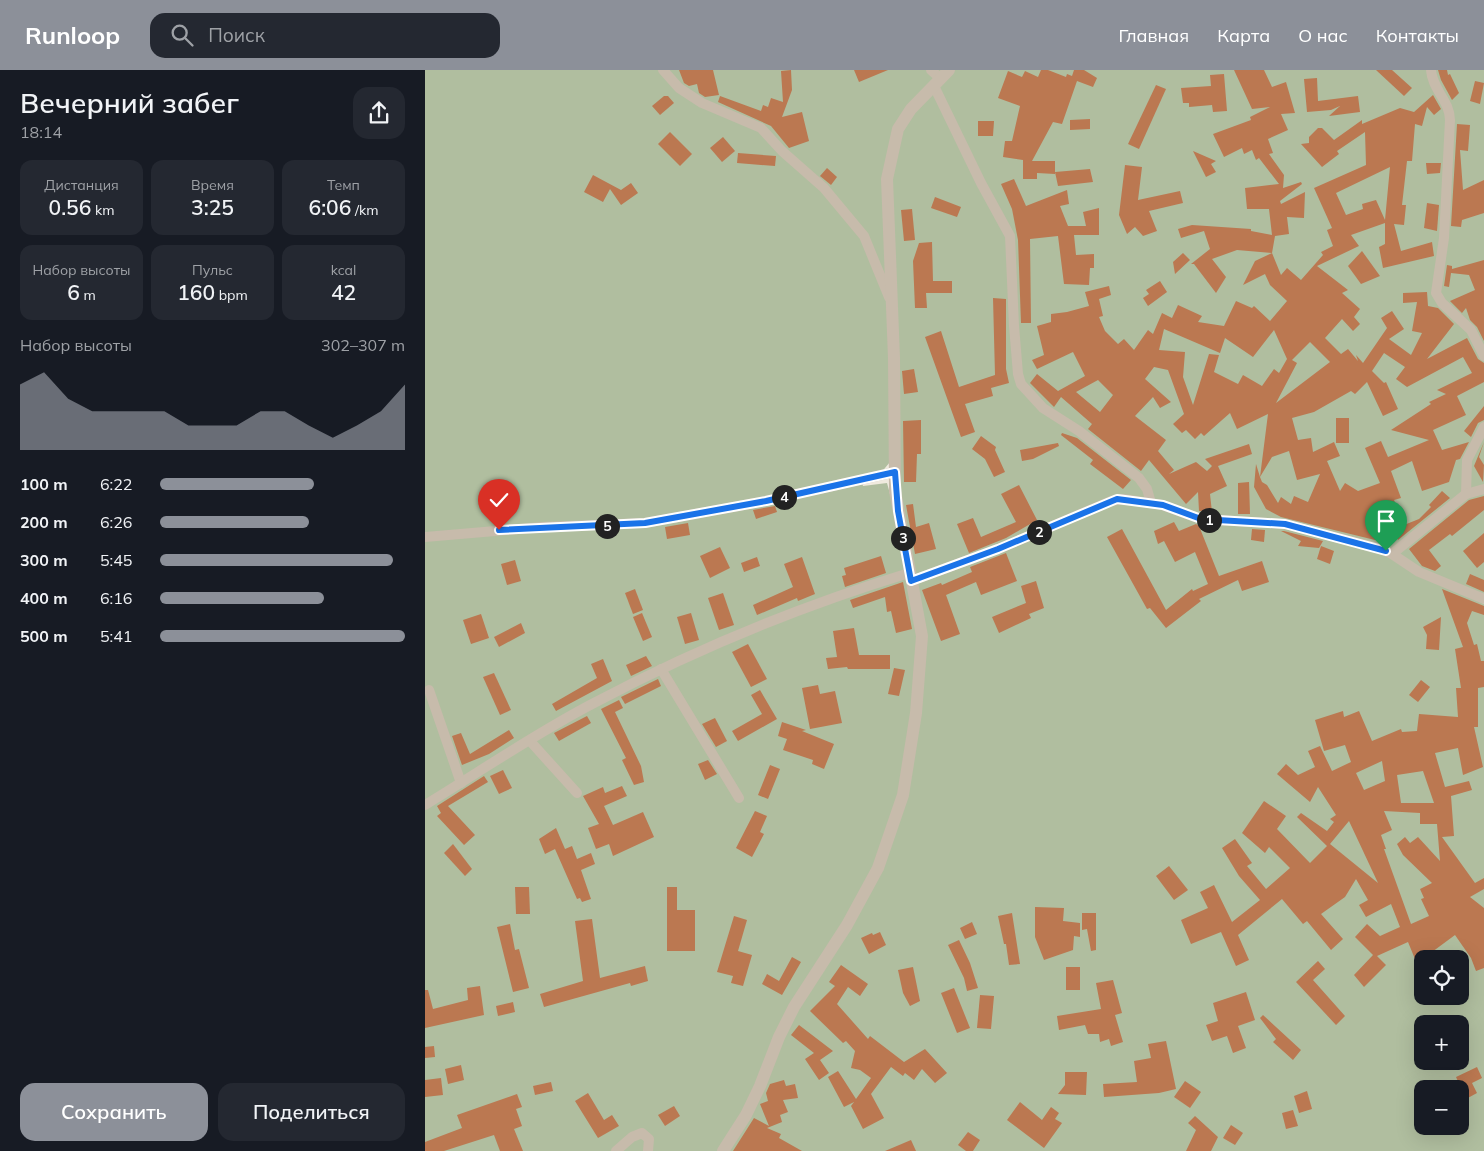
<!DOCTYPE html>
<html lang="ru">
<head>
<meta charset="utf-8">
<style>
  body { margin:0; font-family:Mulish,sans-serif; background:#242831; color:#f1f3f6; height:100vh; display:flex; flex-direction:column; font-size:19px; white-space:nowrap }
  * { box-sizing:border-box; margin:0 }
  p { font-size:16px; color:#9ea1a6 }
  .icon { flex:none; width:28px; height:28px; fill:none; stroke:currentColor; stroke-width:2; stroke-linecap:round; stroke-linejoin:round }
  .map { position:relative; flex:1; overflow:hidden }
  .sheet { display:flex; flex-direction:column; background:#171b24; width:425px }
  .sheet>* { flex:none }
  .fabs { position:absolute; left:989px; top:880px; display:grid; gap:10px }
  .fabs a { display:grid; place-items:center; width:55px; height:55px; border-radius:10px; background:#171b24; box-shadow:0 5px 20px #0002; font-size:25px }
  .pin { position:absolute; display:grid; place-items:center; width:42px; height:42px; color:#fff; margin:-51px -21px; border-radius:50% 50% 50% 0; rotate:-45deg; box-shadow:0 0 5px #0007 }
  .pin .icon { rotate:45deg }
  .km { position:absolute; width:25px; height:25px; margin:-12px; border-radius:50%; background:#222; color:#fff; font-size:14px; line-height:25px; text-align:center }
  .round { display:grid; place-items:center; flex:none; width:52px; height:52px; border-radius:15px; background:#242831 }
  .summary { display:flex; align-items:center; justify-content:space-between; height:85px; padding:0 20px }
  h1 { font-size:28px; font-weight:600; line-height:38px }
  .figures { display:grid; grid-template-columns:repeat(3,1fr); gap:8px; height:85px; padding:5px 20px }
  .figures div { display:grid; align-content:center; border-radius:12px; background:#242831; text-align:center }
  .figures b { font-size:21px; font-weight:600 }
  .figures small { font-size:14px; font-weight:400 }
  .figures p { font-size:14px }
  .chart { height:140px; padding:10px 20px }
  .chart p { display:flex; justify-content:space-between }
  .chart svg { width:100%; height:90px; margin-top:5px; fill:#8c9099; opacity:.7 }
  .primary-button { display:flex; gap:10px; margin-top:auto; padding:10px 20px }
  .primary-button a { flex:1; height:58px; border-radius:15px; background:#8c9099; color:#fff; font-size:20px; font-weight:600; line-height:58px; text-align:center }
  .primary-button a+a { background:#242831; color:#f1f3f6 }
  ul { padding:0 20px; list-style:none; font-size:16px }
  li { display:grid; grid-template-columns:80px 60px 1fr; align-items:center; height:38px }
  li i { height:12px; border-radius:6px; background:#8c9099 }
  header { display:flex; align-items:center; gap:30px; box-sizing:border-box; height:70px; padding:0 25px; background:#8c9099; color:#fff }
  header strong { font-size:24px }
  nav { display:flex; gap:28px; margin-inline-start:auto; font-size:18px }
  .search { width:350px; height:45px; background:#242831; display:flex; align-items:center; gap:12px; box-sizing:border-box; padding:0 18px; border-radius:15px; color:#9ea1a6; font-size:19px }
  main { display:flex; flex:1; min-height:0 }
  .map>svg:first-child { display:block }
  .green { fill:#b0be9f; fill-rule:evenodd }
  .building { fill:#bb7851; fill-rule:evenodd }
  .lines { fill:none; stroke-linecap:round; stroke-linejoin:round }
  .minor { stroke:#c7bbab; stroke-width:10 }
  .tertiary { stroke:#c7bbab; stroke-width:12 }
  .route-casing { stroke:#fff; stroke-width:10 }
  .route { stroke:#1a73e8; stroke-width:6 }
</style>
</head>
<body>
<header>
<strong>Runloop</strong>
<div class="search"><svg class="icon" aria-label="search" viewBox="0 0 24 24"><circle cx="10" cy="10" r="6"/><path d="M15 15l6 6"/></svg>Поиск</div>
<nav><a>Главная</a><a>Карта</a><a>О нас</a><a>Контакты</a></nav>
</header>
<main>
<section class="sheet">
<div class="summary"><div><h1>Вечерний забег</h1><p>18:14</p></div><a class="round"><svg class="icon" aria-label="share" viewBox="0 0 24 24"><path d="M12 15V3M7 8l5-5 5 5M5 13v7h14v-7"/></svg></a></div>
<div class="figures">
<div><p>Дистанция</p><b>0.56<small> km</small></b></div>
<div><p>Время</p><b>3:25</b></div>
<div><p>Темп</p><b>6:06<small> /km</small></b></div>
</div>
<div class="figures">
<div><p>Набор высоты</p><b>6<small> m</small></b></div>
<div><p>Пульс</p><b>160<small> bpm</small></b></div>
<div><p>kcal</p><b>42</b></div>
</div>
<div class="chart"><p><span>Набор высоты</span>302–307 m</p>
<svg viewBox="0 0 160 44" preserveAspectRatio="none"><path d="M0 44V12L10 6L20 19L30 25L40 25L50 25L60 25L70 32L80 32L90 32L100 25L110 25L120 32L130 38L140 32L150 25L160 12V44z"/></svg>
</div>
<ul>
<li><b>100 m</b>6:22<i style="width:63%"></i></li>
<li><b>200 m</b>6:26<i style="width:61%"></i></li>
<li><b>300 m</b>5:45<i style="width:95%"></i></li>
<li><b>400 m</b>6:16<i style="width:67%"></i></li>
<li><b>500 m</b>5:41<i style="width:100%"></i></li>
</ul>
<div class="primary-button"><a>Сохранить</a><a>Поделиться</a></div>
</section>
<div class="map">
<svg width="1059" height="1081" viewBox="0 0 1059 1081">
  <rect width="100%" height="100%" fill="#f0eade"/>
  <path class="green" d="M 0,0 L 1059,0 L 1059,530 L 1032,518 L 1059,534 L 1059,1081 L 0,1081 ZM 470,386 L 473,453 L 462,413 L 438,416 L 436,409 L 455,404 ZM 998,889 L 1035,889 L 1035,926 L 998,926 ZM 998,954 L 1035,954 L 1035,991 L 998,991 ZM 998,1019 L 1035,1019 L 1035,1056 L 998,1056 Z"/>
  <g class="building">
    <polygon points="254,0 288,0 294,25 280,27 274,23 272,14 264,16 259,13"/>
    <polygon points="366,0 367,20 357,47 377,42 384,71 364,78 346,56 293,32 295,26 336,41 338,35 343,37 346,28 358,32 356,1"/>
    <polygon points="429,0 463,0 434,12"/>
    <polygon points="616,0 623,0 641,7 642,4 647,6 649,0 659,0 672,8 668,17 652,11 637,54 628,52 607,91 630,91 630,104 612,103 612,109 598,109 598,90 578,87 580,71 587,71 595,36 573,28 583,1 597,7 600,1 613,7"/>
    <polygon points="809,0 839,0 847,17 861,12 870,43 856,44 863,60 843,69 848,83 844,84 859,105 858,118 876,112 877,114 855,131 856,134 880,122 879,148 862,147 864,164 850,166 847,183 812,180 787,189 801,207 791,223 769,194 766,194 785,179 779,161 756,168 753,159 767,155 826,159 826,161 847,165 844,139 822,139 820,118 854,114 834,88 831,90 827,80 819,84 817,78 799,87 788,64 826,50 825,47 845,37 827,39"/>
    <polygon points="951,0 967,0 987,18 979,26"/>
    <polygon points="1013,0 1022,0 1023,5 1025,4 1034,23 1027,30 1016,10"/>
    <polygon points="799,4 802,41 788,42 787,35 764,37 764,33 758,33 756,18 786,16 785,5"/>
    <polygon points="892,8 893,31 933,26 935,42 904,46 915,36 906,40 882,42 879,9"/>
    <polygon points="1050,11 1059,13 1055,34 1045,31"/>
    <polygon points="731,15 741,19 714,79 703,74"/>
    <path d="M 1008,25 L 1016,39 L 1009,45 L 1002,37 L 997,56 L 990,54 L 987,91 L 982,91 L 977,135 L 981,135 L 979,155 L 969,154 L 976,181 L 1007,172 L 1009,186 L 958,198 L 954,177 L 960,174 L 960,153 L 926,165 L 934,176 L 892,196 L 923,220 L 917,223 L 935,239 L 929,247 L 935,254 L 928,261 L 917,249 L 900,268 L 916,284 L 923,279 L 933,291 L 931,285 L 938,293 L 962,258 L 956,248 L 967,241 L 979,259 L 964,269 L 986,285 L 997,263 L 987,261 L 992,232 L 978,233 L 978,223 L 1002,222 L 1003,236 L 1013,238 L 1029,254 L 1002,289 L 1042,268 L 1053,289 L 1059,293 L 1059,312 L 1032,326 L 1041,345 L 1008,360 L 1017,380 L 1044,372 L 1035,389 L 1031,390 L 1024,412 L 997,421 L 987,391 L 966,401 L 976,428 L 969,430 L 979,455 L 994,449 L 1006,437 L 1004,435 L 1017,421 L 1025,428 L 973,470 L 970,463 L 950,470 L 856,447 L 841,439 L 829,417 L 831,394 L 835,407 L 843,344 L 812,359 L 805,343 L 779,366 L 776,363 L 770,369 L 761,360 L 757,363 L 748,354 L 759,344 L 743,300 L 729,297 L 720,309 L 746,332 L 735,338 L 728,327 L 710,346 L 741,370 L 733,381 L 749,400 L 744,404 L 771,392 L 782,401 L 787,396 L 780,389 L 824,374 L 827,384 L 793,396 L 802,416 L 785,424 L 787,442 L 774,441 L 773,422 L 761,434 L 724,390 L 716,401 L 663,359 L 667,354 L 636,327 L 629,337 L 605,313 L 612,304 L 633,321 L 660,306 L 648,282 L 612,299 L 607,290 L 619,285 L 612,256 L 626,252 L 626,244 L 642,242 L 664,236 L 660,222 L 684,216 L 686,225 L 674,229 L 678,246 L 674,247 L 680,261 L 693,274 L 699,269 L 709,280 L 723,260 L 728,264 L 737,243 L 747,248 L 753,235 L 777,246 L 773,252 L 799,256 L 811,231 L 827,238 L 829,236 L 845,251 L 862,231 L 845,215 L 840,204 L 818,215 L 830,191 L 847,183 L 856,205 L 862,198 L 876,210 L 898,185 L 896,182 L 908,176 L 902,160 L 907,158 L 889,118 L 941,95 L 940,62 L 912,81 L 914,84 L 897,97 L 876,74 L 884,73 L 884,67 L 893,58 L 897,58 L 909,70 L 937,50 L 937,54 L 975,38 L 989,42 ZM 965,97 L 960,150 L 951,130 L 937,134 L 938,139 L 921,145 L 911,123 ZM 739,259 L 795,283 L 800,268 L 828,287 L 849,260 L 862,289 L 854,303 L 849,299 L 837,316 L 818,305 L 813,314 L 789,302 L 794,285 L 784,284 L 768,335 L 758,307 L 760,282 L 734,280 ZM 885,272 L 905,292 L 851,333 L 872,293 L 867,290 ZM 959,283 L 980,297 L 971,309 L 982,317 L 1038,287 L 1047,303 L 1012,320 L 1021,324 L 1004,332 L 1006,334 L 966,360 L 1004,370 L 963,387 L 956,371 L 940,378 L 955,413 L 933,421 L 920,413 L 915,421 L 902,391 L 915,386 L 909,372 L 888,382 L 886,368 L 873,370 L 867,348 L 889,342 L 926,321 L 930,324 L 942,312 L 958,346 L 973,339 L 961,312 L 959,313 L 947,301 ZM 673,310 L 688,325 L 675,342 L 651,322 ZM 864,381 L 872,410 L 895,404 L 883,432 L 869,426 L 866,434 L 856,427 L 853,433 L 842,415 L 837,412 L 835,407 L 847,387 Z"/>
    <polygon points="239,26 243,26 249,33 235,45 227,36"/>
    <polygon points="665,49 665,59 645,60 645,50"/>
    <polygon points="553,51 569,51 568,66 553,66"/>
    <polygon points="1032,54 1045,55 1043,81 1035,80 1038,120 1059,110 1059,143 1037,150 1036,157 1026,156"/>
    <polygon points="245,62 267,84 255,96 233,74"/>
    <polygon points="298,67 310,81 297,92 285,78"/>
    <polygon points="768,81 791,91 786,94 791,102 781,107"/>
    <polygon points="313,83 351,86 350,96 312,93"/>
    <polygon points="1001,93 1016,93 1015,103 1002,104"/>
    <polygon points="700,95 717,97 713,130 755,121 758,133 724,141 732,161 718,166 710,157 702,164 694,145"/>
    <polygon points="402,98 412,107 406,115 395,106"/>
    <polygon points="665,99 668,112 633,116 630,102"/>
    <polygon points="168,105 196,120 206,113 213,123 196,135 185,119 178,132 159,122"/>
    <polygon points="589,109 601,136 642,120 644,134 635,136 643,156 661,156 658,142 674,138 674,165 649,165 651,185 669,184 669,198 665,198 664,215 639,214 633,166 605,169 606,253 596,253 593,170 587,139 576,114"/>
    <polygon points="510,127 536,137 532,147 506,138"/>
    <polygon points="1002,133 1014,135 1012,161 999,158"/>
    <polygon points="487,139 490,170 479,171 476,140"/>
    <polygon points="507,172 508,211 527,211 527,223 501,223 502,238 490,238 488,191 494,173"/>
    <polygon points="937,181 955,206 936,214 923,196"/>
    <polygon points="758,183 765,190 750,204 748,192"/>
    <polygon points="1059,190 1059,271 1052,257 1045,250 1041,238 1037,243 1025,231 1050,220 1044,205 1026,203 1024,217 1019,216 1022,195 1027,196 1027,199"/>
    <polygon points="735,211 742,222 723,236 718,228 724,224 721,220"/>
    <polygon points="568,228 581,229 581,299 584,313 566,318 568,326 540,334 550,362 536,367 500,267 516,261 534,317 570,305"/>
    <polygon points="489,299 493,322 479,324 477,301"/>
    <polygon points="1059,336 1059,350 1053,353 1046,367 1039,361"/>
    <rect x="911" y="348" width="13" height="25"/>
    <polygon points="496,350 496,384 492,384 491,412 479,412 478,351"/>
    <polygon points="637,363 652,368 706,410 698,419 665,394 668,390 636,365"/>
    <polygon points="556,366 571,377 570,380 580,402 569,407 560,389 547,379"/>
    <polygon points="1059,372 1054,387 1059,395 1058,412 1049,396"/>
    <polygon points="633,373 634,376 608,389 597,391 595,380"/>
    <polygon points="824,412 825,444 813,444 813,413"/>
    <polygon points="594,415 612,450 581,468 544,483 532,454 548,448 556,467 591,452 576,424"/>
    <polygon points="1059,426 1059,440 1027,466 1025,464 1004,480 1016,496 1010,501 997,496 984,479 1044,430"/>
    <polygon points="488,434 491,457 504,453 511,479 490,484 481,435"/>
    <polygon points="350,436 352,442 331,449 328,440"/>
    <polygon points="749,452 754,461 771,454 774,456 794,506 837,491 844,512 817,521 813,510 774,529 776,531 741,558 725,538 722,539 682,467 697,459 741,540 767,519 768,521 783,514 770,482 750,492 739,471 733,474 729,461"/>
    <polygon points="263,453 265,465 242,469 240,457"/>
    <polygon points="827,459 840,460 839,472 826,470"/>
    <polygon points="856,461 859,461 898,471 894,478 873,476 876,471"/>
    <polygon points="1059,463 1059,492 1052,498 1038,481"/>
    <polygon points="896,476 909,481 905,494 892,489"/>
    <polygon points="295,477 305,498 285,508 275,486"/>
    <polygon points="581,483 592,511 556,525 551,512 521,525 535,564 516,571 497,520 516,513 517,515 547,502 545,497"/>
    <polygon points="456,486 461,503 420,517 417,506 421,505 419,498"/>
    <polygon points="332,487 335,496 319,502 316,493"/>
    <polygon points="377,487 390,524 373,531 372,528 332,545 328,535 368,517 359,494"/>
    <polygon points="90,490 96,511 82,515 76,494"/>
    <polygon points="1045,504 1059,510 1059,522 1041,514"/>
    <polygon points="611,511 619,538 604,544 606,548 574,563 567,547 601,533 596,516"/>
    <polygon points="478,512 487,559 471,563 466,541 462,542 460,527 428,538 425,530"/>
    <polygon points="210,519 218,540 208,544 200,523"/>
    <path d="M 1017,519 L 1059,536 L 1059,545 L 1047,541 L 1042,553 L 1049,575 L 1052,574 L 1056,591 L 1059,591 L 1059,617 L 1053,618 L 1053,657 L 1049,657 L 1058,697 L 1038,705 L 1033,678 L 1010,683 L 1020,717 L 1044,711 L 1047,720 L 1026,726 L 1029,766 L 1017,767 L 1050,813 L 1059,808 L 1059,819 L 1045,827 L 1059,838 L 1059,898 L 1051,901 L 1046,888 L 1030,865 L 1007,882 L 1010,889 L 990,889 L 983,872 L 952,886 L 961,895 L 939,917 L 929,905 L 948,885 L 930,867 L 942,854 L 955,866 L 975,857 L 966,834 L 941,847 L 934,835 L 943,830 L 931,809 L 920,827 L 896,844 L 918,869 L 906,880 L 882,851 L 878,854 L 857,829 L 813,865 L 824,890 L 811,896 L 796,862 L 766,874 L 756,850 L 783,838 L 775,822 L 789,815 L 807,852 L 835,830 L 814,806 L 797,778 L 810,769 L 827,793 L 822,796 L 841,819 L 865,798 L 844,777 L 840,783 L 817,763 L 839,731 L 861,746 L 852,759 L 885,793 L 902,776 L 872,747 L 876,743 L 902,761 L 909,752 L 905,749 L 911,745 L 893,717 L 885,732 L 852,704 L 861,694 L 873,705 L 890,697 L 883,681 L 895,676 L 907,701 L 926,692 L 920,675 L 899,681 L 890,650 L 918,641 L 919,647 L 934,641 L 947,671 L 976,659 L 977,662 L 992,661 L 994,644 L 1033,647 L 1031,618 L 1036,618 L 1030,579 L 1038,577 ZM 957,691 L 960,711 L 939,720 L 931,703 ZM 998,701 L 1009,733 L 976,733 L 972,705 ZM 959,741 L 995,743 L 995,754 L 1012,754 L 1015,791 L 993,767 L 985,773 L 980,767 L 972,774 L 978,785 L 1007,813 L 995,819 L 999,828 L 996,829 L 1004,846 L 986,854 L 959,779 L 961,779 L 956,765 L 967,760 ZM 924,751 L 953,813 L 905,774 Z"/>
    <polygon points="298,523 309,555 294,560 283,528"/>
    <polygon points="217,543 227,567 218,571 208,547"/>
    <polygon points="266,543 274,570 260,574 252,547"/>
    <polygon points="56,544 64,568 46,574 38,550"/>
    <polygon points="1016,547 1014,580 1001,579 1002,565 998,557"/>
    <polygon points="96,553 100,563 74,577 69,567"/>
    <polygon points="429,558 434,585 465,585 465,599 423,599 422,597 403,599 401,588 412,587 408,561"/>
    <polygon points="323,574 342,609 326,617 307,582"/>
    <polygon points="221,586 227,596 206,606 201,595"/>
    <polygon points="178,589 187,611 131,641 127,634 172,608 166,594"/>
    <polygon points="469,598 480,600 474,626 463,624"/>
    <polygon points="69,603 86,640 75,645 58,607"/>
    <polygon points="233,609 236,616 200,634 196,627"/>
    <polygon points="996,610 1005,617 993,632 984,625"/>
    <polygon points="393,615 395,624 410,621 417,653 385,659 377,618"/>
    <polygon points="335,620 352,649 313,671 307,661 337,644 326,625"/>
    <polygon points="194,630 198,638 190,642 216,696 219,712 209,715 197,690 201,688 176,639"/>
    <polygon points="162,646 166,653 134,671 129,663"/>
    <polygon points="290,648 302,671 291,677 277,654"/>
    <polygon points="357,652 381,660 377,661 409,674 399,699 387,694 388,690 358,680 362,669 353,666"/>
    <polygon points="84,660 89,668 64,684 37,695 27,666 36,663 45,684"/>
    <polygon points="283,690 292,704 280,710 273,694"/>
    <polygon points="345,695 355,699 343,729 333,725"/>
    <polygon points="78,700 87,718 74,724 65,706"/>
    <polygon points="59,706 63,712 23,736 50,765 39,775 12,746 16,743 12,736"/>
    <polygon points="197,716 202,726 179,736 188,755 218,742 229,767 188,786 184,774 171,779 163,758 174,754 158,726 178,717 180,723"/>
    <polygon points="330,741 342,746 335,762 339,764 327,787 311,778"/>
    <polygon points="131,758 140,779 147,776 152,789 166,783 170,794 156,800 166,829 157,832 155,828 152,829 130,779 120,784 114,769"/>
    <polygon points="28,774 47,799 40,806 19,783"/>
    <polygon points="744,796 763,820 749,830 731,806"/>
    <polygon points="90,817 104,817 105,844 91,844"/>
    <polygon points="242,817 252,817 252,840 270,840 270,881 242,881"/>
    <polygon points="610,837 639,838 638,851 655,853 655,867 649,866 648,880 619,890 610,867"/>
    <polygon points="587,843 595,894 584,895 581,874 579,874 573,846"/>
    <polygon points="657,843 671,843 671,880 666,881 662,859 657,860"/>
    <polygon points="309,846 322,850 313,881 327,885 318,916 306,913 308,906 292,902"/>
    <polygon points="167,849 175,908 220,896 223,911 206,916 205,913 119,937 115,924 158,911 150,851"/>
    <polygon points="547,852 552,864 540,869 535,858"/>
    <polygon points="85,854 90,880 94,879 104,918 88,922 72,857"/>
    <polygon points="455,862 461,875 444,884 436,868 447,863 448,865"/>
    <polygon points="534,870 545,893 553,918 542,921 539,908 523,875"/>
    <polygon points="367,887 376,892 357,925 337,914 342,904 354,911"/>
    <polygon points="893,891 900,899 888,910 920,946 911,955 871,912"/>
    <polygon points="416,895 443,914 435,926 423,917 412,934 443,969 445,966 479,992 500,979 522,1003 510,1013 497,999 489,1010 480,1003 478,1006 466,997 446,1024 459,1048 438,1059 426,1036 429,1032 419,1037 403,1007 413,1001 431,1029 446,1008 435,1000 426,998 430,981 421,971 418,973 385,941 410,916 404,912"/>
    <polygon points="488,897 495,931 485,936 478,923 473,900"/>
    <rect x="641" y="897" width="14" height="23"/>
    <polygon points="688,910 697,943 690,945 698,972 686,976 684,969 675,972 674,964 663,964 660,955 634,960 632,946 676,939 671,913"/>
    <polygon points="55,916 59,945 0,958 0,920 3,920 8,939 43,930 42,918"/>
    <polygon points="529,918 545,958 532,963 516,923"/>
    <polygon points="821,922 830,950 813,956 821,978 808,983 802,966 787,971 781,955 793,951 788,933"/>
    <polygon points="555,925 569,926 566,959 552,958"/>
    <polygon points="88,932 90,942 73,946 71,936"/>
    <polygon points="838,945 876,980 868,990 848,972 851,969 835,948"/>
    <polygon points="374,955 408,981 395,990 404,1003 394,1010 380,989 389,983 366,965"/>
    <polygon points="741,971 751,1019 734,1023 679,1027 678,1014 712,1012 709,991 726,988 723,974"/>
    <polygon points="9,976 10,987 0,988 0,977"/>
    <polygon points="36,995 39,1010 23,1014 20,999"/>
    <polygon points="1052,997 1057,1008 1047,1013 1052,1023 1041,1029 1031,1007"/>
    <polygon points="640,1002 662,1002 661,1025 633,1024 640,1015"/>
    <polygon points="16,1008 18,1025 0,1027 0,1010"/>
    <polygon points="359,1010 361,1016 370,1014 373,1028 358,1030 363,1042 355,1045 357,1052 342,1058 356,1064 354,1068 377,1081 308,1081 329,1048 344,1056 335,1034 343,1031 341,1023 345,1014"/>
    <polygon points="760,1011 776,1022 765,1038 749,1027"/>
    <polygon points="126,1012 128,1021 110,1025 108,1016"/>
    <polygon points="882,1021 887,1039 874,1043 869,1026"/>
    <polygon points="163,1023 179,1050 187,1045 194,1056 173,1068 150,1031"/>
    <polygon points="92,1024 97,1037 91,1039 97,1056 89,1059 98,1081 75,1081 69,1065 19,1081 0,1081 0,1072 37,1058 32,1045"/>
    <polygon points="595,1032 617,1050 626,1037 634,1043 630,1049 637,1053 619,1078 582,1050"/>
    <polygon points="249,1036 255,1046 240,1056 233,1045"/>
    <polygon points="868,1040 873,1056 861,1059 857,1043"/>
    <polygon points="770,1046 793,1067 786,1081 761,1081 771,1060 763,1053"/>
    <polygon points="806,1055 818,1063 810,1075 798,1068"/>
    <polygon points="543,1062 555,1070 548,1081 541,1081 533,1075"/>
    <polygon points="486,1070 491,1081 460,1081"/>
  </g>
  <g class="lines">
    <g class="minor">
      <polyline points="238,0 254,18 277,33 336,58 357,81 399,118 439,166 464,227"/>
      <polyline points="506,0 516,9"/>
      <path d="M 1006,0 C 1007,19 1025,31 1025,50 L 1019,168 L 1011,223 L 1017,233 L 1046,260 L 1059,286"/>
      <polyline points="509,16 556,113 585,166 589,256 593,304 596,314 618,338 654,361 714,408 722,419 726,433"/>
      <polyline points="1041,424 1042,390 1059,357"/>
      <polyline points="0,467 117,457 220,453 341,431 470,402"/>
      <polyline points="967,484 1041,424 1059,419"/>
      <polyline points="486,511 573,479 686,431 698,429 737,435 776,449 860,454 953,478 967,484 994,502 1059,529"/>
      <polyline points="236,599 314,728"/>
      <polyline points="4,620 36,713"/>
      <polyline points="105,671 152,723"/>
      <path d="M 0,735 C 56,701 111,663 169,633 C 269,580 376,536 484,503"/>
      <polyline points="191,1081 207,1067 217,1063 224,1069 223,1081"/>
    </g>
    <polyline class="tertiary" points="298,1081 321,1045 335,1016 354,967 369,937 422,855 453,798 478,725 491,643 497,566 470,421 469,288 462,109 473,59 486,39 524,0"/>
  </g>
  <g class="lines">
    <defs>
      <polyline id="route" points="74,460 220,453 341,431 470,402 473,441 486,511 573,479 692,429 738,435 776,449 860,454 961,481"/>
    </defs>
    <use href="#route" class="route-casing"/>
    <use href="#route" class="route"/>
  </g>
</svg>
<div class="fabs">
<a><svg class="icon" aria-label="locate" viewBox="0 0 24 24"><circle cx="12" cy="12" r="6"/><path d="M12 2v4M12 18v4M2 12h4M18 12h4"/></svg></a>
<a>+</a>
<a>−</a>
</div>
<div class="pin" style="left:961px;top:481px;background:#1e9e55"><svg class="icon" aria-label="arrive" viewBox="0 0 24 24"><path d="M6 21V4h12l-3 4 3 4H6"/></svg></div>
<div class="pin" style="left:74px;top:460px;background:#d93025"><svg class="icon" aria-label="check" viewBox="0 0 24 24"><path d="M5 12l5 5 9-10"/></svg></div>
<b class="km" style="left:784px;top:450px">1</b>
<b class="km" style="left:614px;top:462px">2</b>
<b class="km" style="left:478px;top:468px">3</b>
<b class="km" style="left:359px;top:427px">4</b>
<b class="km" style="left:182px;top:456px">5</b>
</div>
</main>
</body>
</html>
